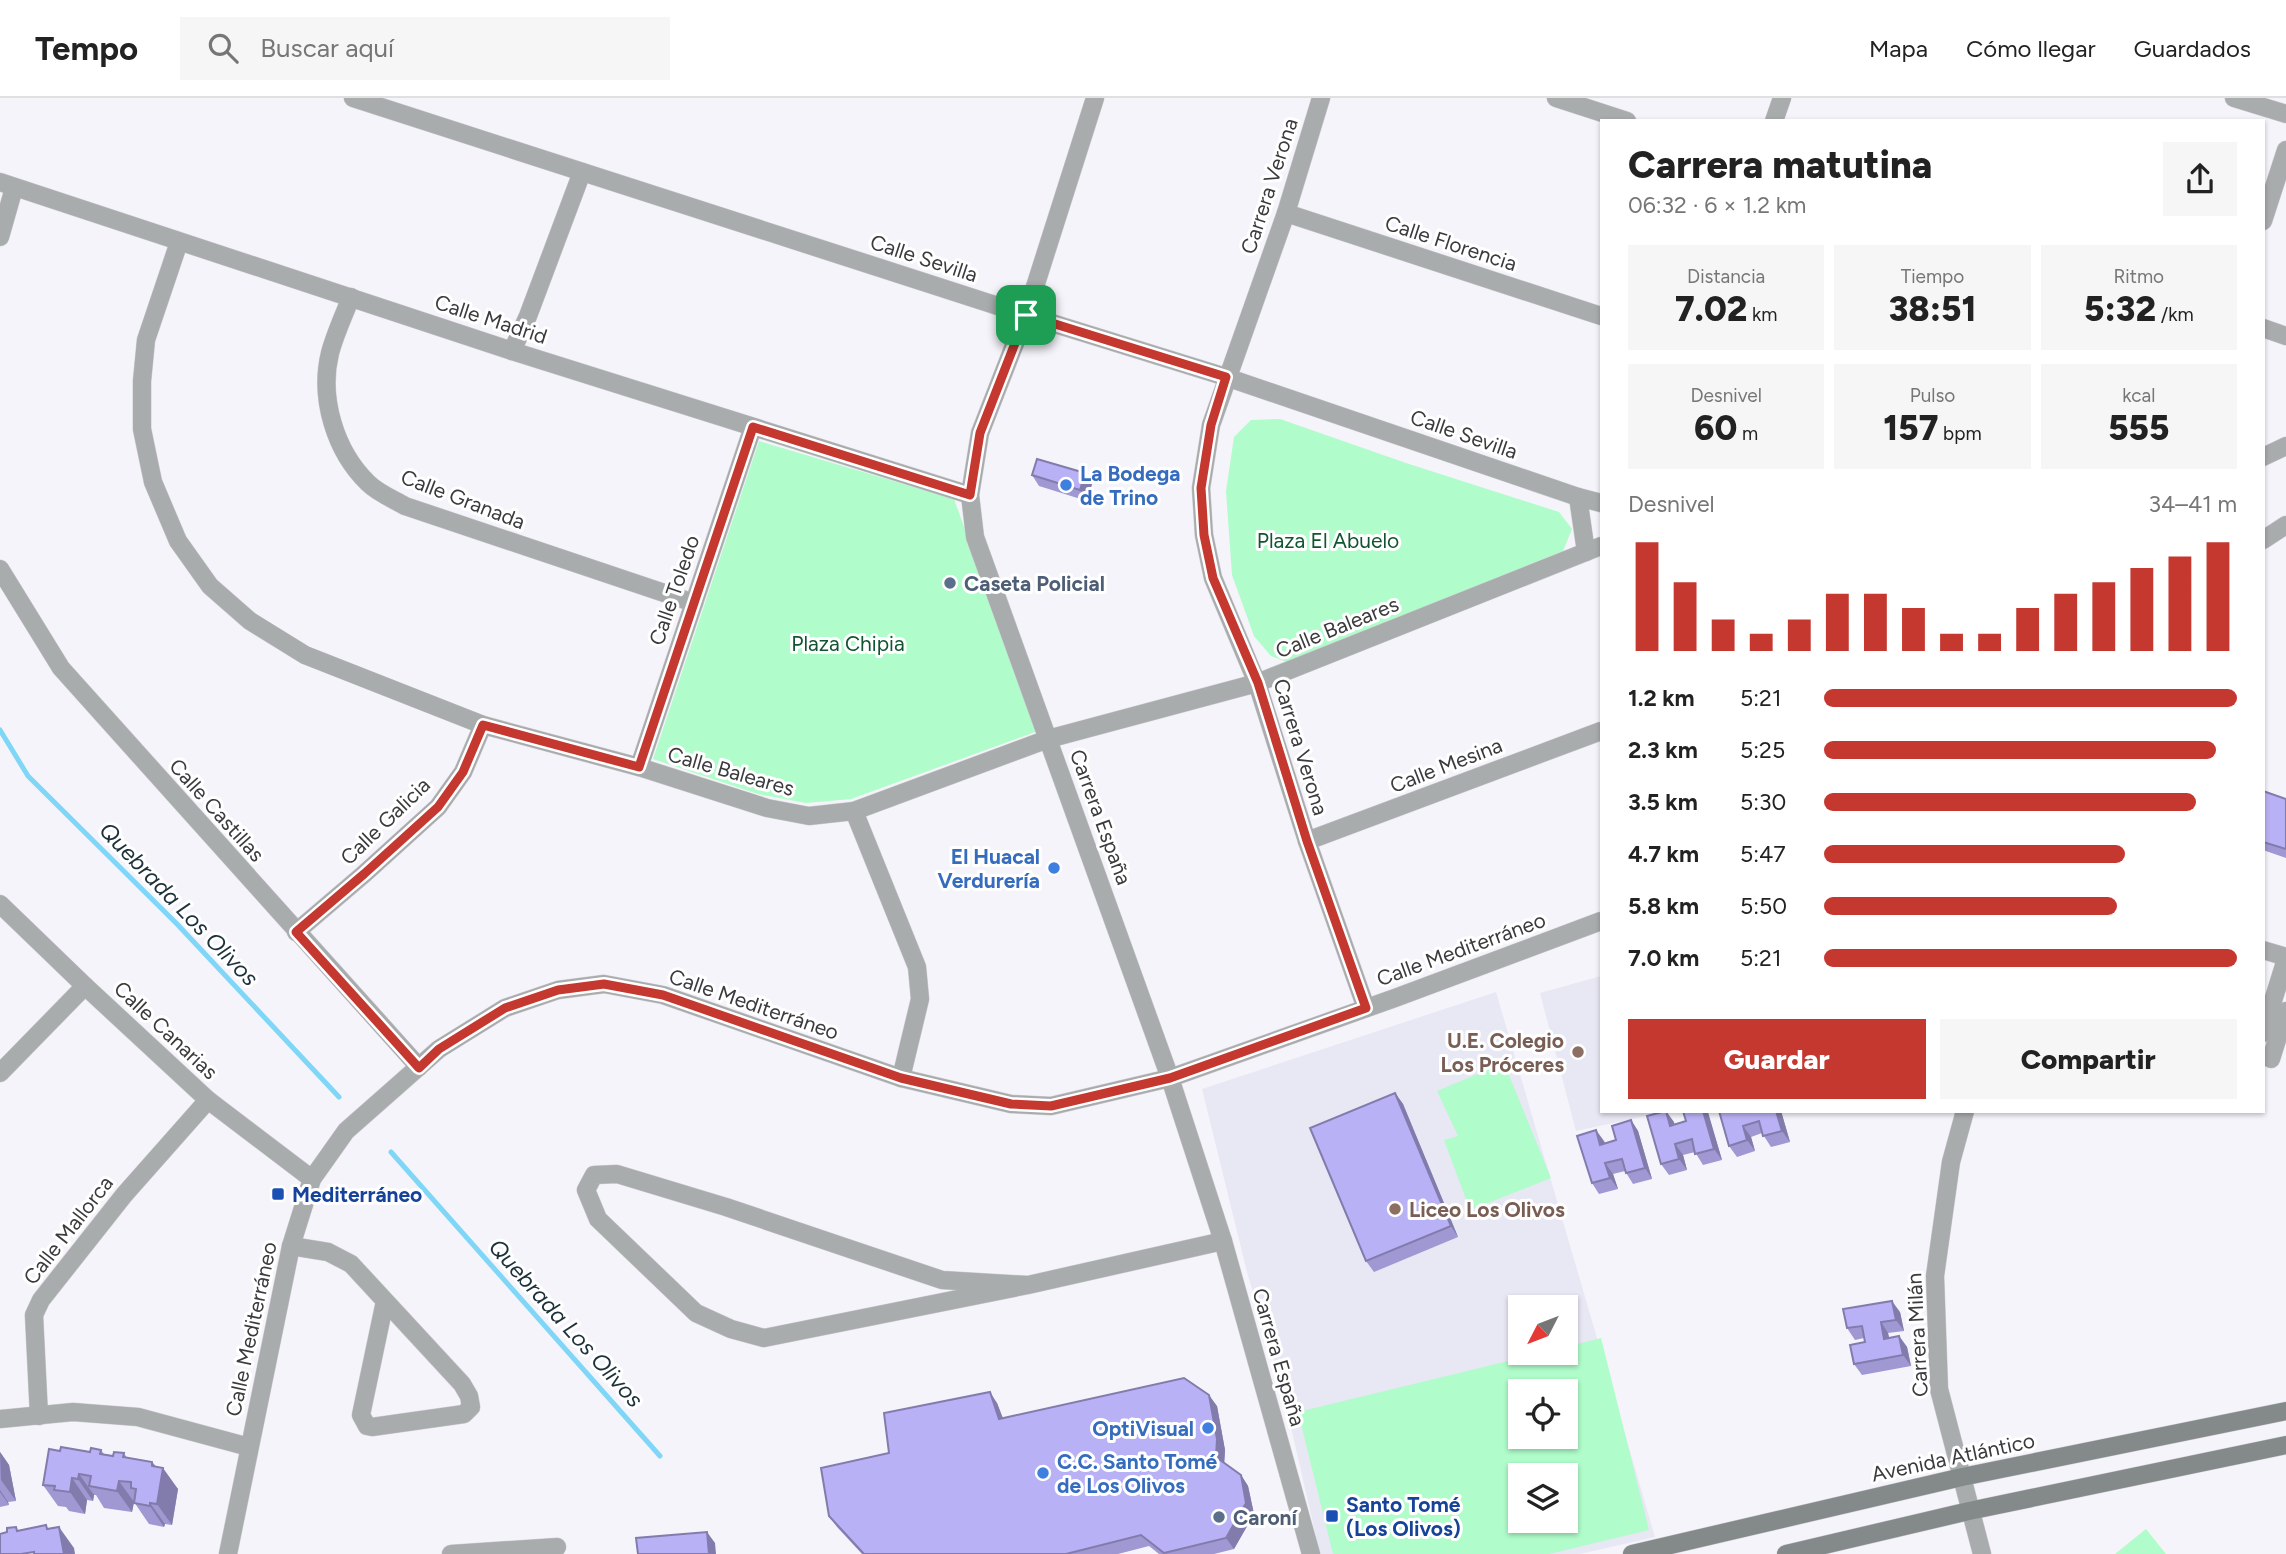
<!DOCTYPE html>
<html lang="es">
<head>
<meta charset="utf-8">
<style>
  body { margin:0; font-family:Figtree,sans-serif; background:#f6f6f6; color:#222; height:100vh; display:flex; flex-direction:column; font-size:26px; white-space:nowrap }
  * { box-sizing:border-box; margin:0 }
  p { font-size:23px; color:#767676 }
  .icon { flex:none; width:38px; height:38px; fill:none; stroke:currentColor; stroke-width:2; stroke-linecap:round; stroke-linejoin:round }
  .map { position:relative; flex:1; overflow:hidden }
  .sheet { position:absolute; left:1600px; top:21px; width:665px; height:994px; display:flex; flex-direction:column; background:#fff; border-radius:0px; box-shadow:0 2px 5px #0004 }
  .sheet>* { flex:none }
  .needle { width:46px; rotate:228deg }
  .fabs { position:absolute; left:1508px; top:1197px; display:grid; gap:14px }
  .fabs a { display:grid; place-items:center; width:70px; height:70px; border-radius:0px; background:#fff; box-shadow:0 2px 5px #0004; font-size:35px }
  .pin { position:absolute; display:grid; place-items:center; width:60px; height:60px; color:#fff; margin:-30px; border-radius:14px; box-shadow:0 4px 10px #0006 }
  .round { display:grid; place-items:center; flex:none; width:74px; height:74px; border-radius:0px; background:#f6f6f6 }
  .overview { display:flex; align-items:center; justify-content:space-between; height:119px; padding:0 28px }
  h1 { font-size:38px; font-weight:800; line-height:52px }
  .figures { display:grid; grid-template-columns:repeat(3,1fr); gap:10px; height:119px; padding:7px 28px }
  .figures div { display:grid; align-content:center; border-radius:0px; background:#f6f6f6; text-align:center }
  .figures b { font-size:35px; font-weight:800 }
  .figures small { font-size:19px; font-weight:400 }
  .figures p { font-size:19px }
  .chart { height:196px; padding:14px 28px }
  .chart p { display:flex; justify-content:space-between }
  .chart svg { width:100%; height:126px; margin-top:7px; stroke:#c53830; stroke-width:6 }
  .cta { display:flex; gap:14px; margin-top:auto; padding:14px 28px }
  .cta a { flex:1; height:80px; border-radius:0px; background:#c53830; color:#fff; font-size:28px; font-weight:800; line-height:80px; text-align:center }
  .cta a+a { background:#f6f6f6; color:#222 }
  ul { padding:0 28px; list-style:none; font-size:23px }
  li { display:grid; grid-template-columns:112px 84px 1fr; align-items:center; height:52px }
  li i { height:18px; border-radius:9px; background:#c53830 }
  header { display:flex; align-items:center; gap:42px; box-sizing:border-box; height:98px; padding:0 35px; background:#fff; border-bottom:2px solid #e0e0e0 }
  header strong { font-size:33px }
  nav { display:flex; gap:38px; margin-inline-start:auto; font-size:24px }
  .search { width:490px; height:63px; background:#f6f6f6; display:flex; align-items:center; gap:18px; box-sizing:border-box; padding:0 24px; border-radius:0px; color:#767676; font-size:26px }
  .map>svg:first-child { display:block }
  .built { fill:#e8e7f4; fill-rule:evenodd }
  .green { fill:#b0fcca; fill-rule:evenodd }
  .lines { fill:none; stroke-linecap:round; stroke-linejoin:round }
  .stream { stroke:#7fd6f7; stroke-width:5 }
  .minor-casing { stroke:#d0cfd4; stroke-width:19 }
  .tertiary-casing { stroke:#d0cfd4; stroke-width:19 }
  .secondary-casing { stroke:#d0cfd4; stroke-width:19 }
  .minor { stroke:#a9acad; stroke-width:18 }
  .tertiary { stroke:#a9acad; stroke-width:18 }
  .secondary { stroke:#84898a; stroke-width:18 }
  .wall { fill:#9f98d3 }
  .shaded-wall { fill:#827cac }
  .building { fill:#b9b1f5; stroke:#827cac; stroke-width:2 }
  .route-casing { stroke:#fff; stroke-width:14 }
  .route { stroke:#c53830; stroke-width:9 }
  .shop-dot { fill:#3f7fe0; stroke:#fff; stroke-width:2.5 }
  .service-dot { fill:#5c6f8a; stroke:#fff; stroke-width:2.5 }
  .education-dot { fill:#8d6e63; stroke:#fff; stroke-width:2.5 }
  .transit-dot { fill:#1a4fb4; stroke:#fff; stroke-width:2.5 }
  .labels { text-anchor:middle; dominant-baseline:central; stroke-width:6; stroke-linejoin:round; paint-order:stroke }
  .street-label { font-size:21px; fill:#3b3b3e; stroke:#fff }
  .shop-label { font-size:21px; font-weight:bold; fill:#366cbe; stroke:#fff; text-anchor:start }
  .park-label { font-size:21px; fill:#105531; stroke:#fff }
  .service-label { font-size:21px; font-weight:bold; fill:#4e5e75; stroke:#fff; text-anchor:start }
  .education-label { font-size:21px; font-weight:bold; fill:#785e54; stroke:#fff; text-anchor:end }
  .transit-label { font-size:21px; font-weight:bold; fill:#164399; stroke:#fff; text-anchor:start }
  .water-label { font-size:23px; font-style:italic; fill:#1c3139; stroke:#fff }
</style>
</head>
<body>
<header>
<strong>Tempo</strong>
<div class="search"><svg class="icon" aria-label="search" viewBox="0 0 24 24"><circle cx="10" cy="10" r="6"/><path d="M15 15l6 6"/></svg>Buscar aquí</div>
<nav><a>Mapa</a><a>Cómo llegar</a><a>Guardados</a></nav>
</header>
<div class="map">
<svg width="2286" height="1456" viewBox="0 0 2286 1456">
  <rect width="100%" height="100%" fill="#f5f4fa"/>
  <g class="built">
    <polygon points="1601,878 1601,1013 1669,1013 1576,1033 1540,895"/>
    <path d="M 1496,894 L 1655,1439 L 1580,1456 L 1320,1456 L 1279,1277 L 1248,1178 L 1202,991 ZM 1521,1209 L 1566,1209 L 1566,1255 L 1521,1255 ZM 1521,1293 L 1566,1293 L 1566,1339 L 1521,1339 ZM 1521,1377 L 1566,1377 L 1566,1423 L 1521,1423 Z"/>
  </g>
  <g class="green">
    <polygon points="1280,321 1406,365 1559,414 1572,431 1563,453 1287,564 1271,558 1254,538 1232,477 1226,393 1234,339 1251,322"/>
    <polygon points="759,343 954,401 1038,633 851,701 806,705 758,696 653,661"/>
    <polygon points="1504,965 1551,1080 1470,1112 1444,1042 1458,1038 1437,993"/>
    <path d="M 1601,1240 L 1649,1432 L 1549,1456 L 1333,1456 L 1298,1314 L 1542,1255 L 1566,1255 L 1566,1249 ZM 1521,1293 L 1566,1293 L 1566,1339 L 1521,1339 ZM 1521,1377 L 1566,1377 L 1566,1423 L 1521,1423 Z"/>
    <polygon points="2146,1431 2166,1456 2115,1456"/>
  </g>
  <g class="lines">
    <g class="stream">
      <polyline points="0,632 28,678 177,826 339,999"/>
      <polyline points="391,1054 660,1358"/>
    </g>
    <defs>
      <g id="minor">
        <polyline points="353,0 1026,217 1226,279 1578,399 1601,405"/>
        <polyline points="1095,0 1026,217 980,335 970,397 975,439 1170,980 1223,1143 1311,1456"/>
        <polyline points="1321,0 1286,115 1211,327 1201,390 1204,437 1213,480 1257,585 1307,743 1366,910"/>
        <polyline points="1556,0 1627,23"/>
        <polyline points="2234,0 2286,16"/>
        <polyline points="1774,23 1782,0"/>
        <polyline points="0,84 512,253 970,397"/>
        <polyline points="1286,115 1601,218"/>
        <polyline points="2263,123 2286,52"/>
        <polyline points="0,139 14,90"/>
        <polyline points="179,144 146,242 142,283 142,331 153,384 178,443 210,488 250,523 305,557 483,627 639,669 767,710 809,718 854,713 1048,641 1257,585 1601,448"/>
        <path d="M 351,199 C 344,217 335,236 330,255 C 319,300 335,353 368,385 C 378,395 393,401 405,408 L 694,505"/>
        <polyline points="2263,230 2286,238"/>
        <polyline points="512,253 528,218 582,74"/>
        <polyline points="2263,359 2286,348"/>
        <polyline points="1578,399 1586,454"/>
        <polyline points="0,471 61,570 419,969"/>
        <polyline points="639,669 753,329"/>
        <polyline points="854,713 917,869 920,901 901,980"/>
        <polyline points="1307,743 1601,633"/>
        <polyline points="0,806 85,888 208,1002 312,1081"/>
        <polyline points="296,834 364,776 438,709 463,674 483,627"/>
        <polyline points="2263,852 2286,859"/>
        <polyline points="2263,935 2286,861"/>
        <polyline points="2271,961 2286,913"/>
        <polyline points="0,975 85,888"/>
        <polyline points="291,1148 328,1154 351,1166 462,1286 469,1298 471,1309 464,1316 372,1329 367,1328 361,1317 385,1203"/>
        <polyline points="1028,1187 942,1182 726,1109 617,1076 594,1077 586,1092 598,1121 696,1215 731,1231 764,1240 1028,1187 1223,1143"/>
        <polyline points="39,1318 34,1217 41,1202 124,1097 208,1002"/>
        <polyline points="0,1321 73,1314 138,1319 249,1349"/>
        <polyline points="228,1456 291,1148 312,1081 346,1033 439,951 505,910 558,892 604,886 663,897 901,980 1011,1006 1051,1008 1170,980 1395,900 1601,823"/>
        <polyline points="451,1456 557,1449"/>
      </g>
      <g id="tertiary">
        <polyline points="2263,442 2286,427"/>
        <polyline points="1965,1013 1951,1064 1935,1178 1939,1291 1982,1456"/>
      </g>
      <g id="secondary">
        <polyline points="1632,1456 1962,1379 2286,1313"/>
        <polyline points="1786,1456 1969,1413 2286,1347"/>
      </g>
    </defs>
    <use href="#minor" class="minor-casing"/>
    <use href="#tertiary" class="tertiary-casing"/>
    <use href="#secondary" class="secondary-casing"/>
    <use href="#minor" class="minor"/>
    <use href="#tertiary" class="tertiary"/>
    <use href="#secondary" class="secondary"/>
  </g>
  <g class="wall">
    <polygon points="1085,375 1092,386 1087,403 1039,388 1032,377"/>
    <polygon points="2263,693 2286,701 2286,760 2263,752"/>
    <polygon points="1395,995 1403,1006 1458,1139 1374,1174 1366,1163"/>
    <polygon points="1683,1013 1707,1013 1722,1062 1703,1067 1695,1054 1683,1057 1687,1072 1669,1077 1661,1066 1674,1024 1674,1026 1686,1023"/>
    <polygon points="1719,1013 1781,1013 1790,1044 1771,1049 1762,1035 1751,1039 1755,1053 1737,1059 1729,1048"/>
    <polygon points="1631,1022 1638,1033 1652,1081 1633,1086 1625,1073 1613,1076 1618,1091 1599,1096 1592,1085 1604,1043 1605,1045 1616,1042"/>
    <polygon points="1900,1214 1904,1233 1888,1235 1889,1240 1899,1238 1907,1249 1911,1268 1862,1277 1854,1266 1865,1244 1864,1240 1855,1242 1847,1230"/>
    <polygon points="997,1305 1003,1320 1217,1308 1225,1352 1224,1365 1241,1377 1248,1388 1254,1416 1234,1451 1214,1456 1159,1456 1149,1448 1118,1456 862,1456 837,1429 829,1418 889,1355"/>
    <polygon points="101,1352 104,1356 113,1358 124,1355 127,1360 152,1364 178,1391 172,1427 165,1426 164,1429 149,1426 134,1404 132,1414 104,1410 96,1397 94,1397 93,1403 87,1402 85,1416 69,1413 66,1409 58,1408 43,1387 90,1354"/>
    <polygon points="0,1354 9,1367 16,1403 8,1404 9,1407 0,1409"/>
  </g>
  <g class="shaded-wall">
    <polygon points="1085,375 1092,386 1087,403 1080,392"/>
    <polygon points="1395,995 1403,1006 1458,1139 1451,1128"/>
    <polygon points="1666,1013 1674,1024 1677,1039 1670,1028"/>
    <polygon points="1703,1013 1707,1013 1708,1014 1722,1062 1714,1051"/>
    <polygon points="1776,1013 1781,1013 1790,1044 1782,1033"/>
    <polygon points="1631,1022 1638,1033 1652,1081 1645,1070"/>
    <polygon points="1743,1028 1751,1039 1755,1053 1747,1042"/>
    <polygon points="1596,1032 1604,1043 1608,1058 1600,1047"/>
    <polygon points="1675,1046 1683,1057 1687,1072 1679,1061"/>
    <polygon points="1605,1065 1613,1076 1618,1091 1610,1080"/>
    <polygon points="1892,1203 1900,1214 1904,1233 1896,1222"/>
    <polygon points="1881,1224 1888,1235 1892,1252 1884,1241"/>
    <polygon points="1899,1238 1907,1249 1911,1268 1903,1257"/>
    <polygon points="990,1294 997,1305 1007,1332 999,1321"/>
    <polygon points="1209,1297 1217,1308 1225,1352 1224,1370 1216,1359"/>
    <polygon points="0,1354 9,1367 16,1403 1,1382"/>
    <polygon points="152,1364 162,1378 163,1370 178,1391 172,1427 157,1406 152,1368"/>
    <polygon points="79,1376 94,1397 93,1403 78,1381"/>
    <polygon points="1241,1377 1248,1388 1254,1416 1234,1451 1226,1440"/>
    <polygon points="72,1380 87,1402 85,1416 70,1394"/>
    <polygon points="119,1383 134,1404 132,1414 117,1393"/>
    <polygon points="0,1392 8,1404 9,1407 0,1394"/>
    <polygon points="150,1405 165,1426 164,1429 150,1408"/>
    <polygon points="59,1429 74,1450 75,1456 64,1456"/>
    <polygon points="707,1434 715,1445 716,1456 709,1456"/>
  </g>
  <g class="building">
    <polygon points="1037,361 1085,375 1080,392 1032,377"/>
    <polygon points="2263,693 2286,701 2286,751 2263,744"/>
    <polygon points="1395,995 1451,1128 1366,1163 1310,1030"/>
    <polygon points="1666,1013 1670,1028 1686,1023 1683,1013 1703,1013 1714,1051 1695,1056 1692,1041 1675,1046 1679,1061 1661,1066 1647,1018"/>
    <polygon points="1719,1013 1776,1013 1782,1033 1763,1038 1759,1023 1743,1028 1747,1042 1729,1048"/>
    <polygon points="1631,1022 1645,1070 1626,1075 1622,1061 1605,1065 1610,1080 1592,1085 1577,1038 1596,1032 1600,1047 1616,1042 1612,1028"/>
    <polygon points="1892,1203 1896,1222 1881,1224 1884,1241 1899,1238 1903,1257 1854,1266 1850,1247 1865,1244 1862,1228 1847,1230 1843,1211"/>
    <polygon points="1184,1280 1209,1297 1217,1341 1216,1359 1241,1377 1246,1405 1226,1440 1164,1455 1141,1437 1066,1456 864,1456 829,1418 821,1370 889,1355 884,1315 990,1294 999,1321"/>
    <polygon points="61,1349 90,1354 91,1350 101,1352 100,1356 113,1358 114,1354 124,1355 123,1359 152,1364 152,1368 163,1370 157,1406 150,1405 150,1408 134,1405 136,1391 131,1390 131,1384 119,1383 117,1393 89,1388 91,1378 79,1376 78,1381 72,1380 70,1394 54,1392 55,1388 43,1387 49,1351 60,1353"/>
    <polygon points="46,1427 47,1431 59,1429 64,1456 34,1456 34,1454 21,1456 0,1456 0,1436 7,1434 7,1430 16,1429 17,1433"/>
    <polygon points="707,1434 709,1456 638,1456 636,1440"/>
  </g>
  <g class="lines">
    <defs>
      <polygon id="route" points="1026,217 1226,279 1211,327 1201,390 1204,437 1213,480 1258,585 1307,743 1366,910 1170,980 1051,1008 1011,1006 901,980 663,897 604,886 558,892 505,910 439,951 419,970 296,834 364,776 438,709 463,674 483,627 639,669 753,329 970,397 980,335"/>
    </defs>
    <use href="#route" class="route-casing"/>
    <use href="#route" class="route"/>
  </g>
  <g class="shop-dot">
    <circle cx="1066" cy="387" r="7"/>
    <circle cx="1054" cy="770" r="7"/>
    <circle cx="1208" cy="1330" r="7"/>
    <circle cx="1043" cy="1375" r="7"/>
  </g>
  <g class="service-dot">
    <circle cx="950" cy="485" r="7"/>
    <circle cx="1219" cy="1419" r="7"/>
  </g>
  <g class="education-dot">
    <circle cx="1578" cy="954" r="7"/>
    <circle cx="1395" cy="1111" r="7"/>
  </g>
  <g class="transit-dot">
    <rect x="271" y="1089" width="14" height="14" rx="3.5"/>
    <rect x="1325" y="1411" width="14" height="14" rx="3.5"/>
  </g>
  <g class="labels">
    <g class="street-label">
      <text transform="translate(1269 88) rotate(-72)">Carrera Verona</text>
      <text transform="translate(1451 145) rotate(18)">Calle Florencia</text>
      <text transform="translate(924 160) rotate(18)">Calle Sevilla</text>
      <text transform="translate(491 221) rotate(18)">Calle Madrid</text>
      <text transform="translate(1464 336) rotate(19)">Calle Sevilla</text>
      <text transform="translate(463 401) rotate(21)">Calle Granada</text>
      <text transform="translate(674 492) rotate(-71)">Calle Toledo</text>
      <text transform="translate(1337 529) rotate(-22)">Calle Baleares</text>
      <text transform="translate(1301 649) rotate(73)">Carrera Verona</text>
      <text transform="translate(1446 667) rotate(-21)">Calle Mesina</text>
      <text transform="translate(731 673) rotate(16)">Calle Baleares</text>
      <text transform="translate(217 712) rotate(48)">Calle Castillas</text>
      <text transform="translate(1101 719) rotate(70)">Carrera España</text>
      <text transform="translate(385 723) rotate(-44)">Calle Galicia</text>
      <text transform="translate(1461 851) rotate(-20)">Calle Mediterráneo</text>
      <text transform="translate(754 906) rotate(19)">Calle Mediterráneo</text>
      <text transform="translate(166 932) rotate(43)">Calle Canarias</text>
      <text transform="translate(68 1132) rotate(-52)">Calle Mallorca</text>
      <text transform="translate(251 1231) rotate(-78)">Calle Mediterráneo</text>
      <text transform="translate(1917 1237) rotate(-93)">Carrera Milán</text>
      <text transform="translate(1279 1259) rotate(74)">Carrera España</text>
      <text transform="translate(1953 1359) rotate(-12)">Avenida Atlántico</text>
    </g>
    <g class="shop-label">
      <text x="1080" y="375">La Bodega<tspan x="1080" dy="24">de Trino</tspan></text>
      <text x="1040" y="758" text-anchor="end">El Huacal<tspan x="1040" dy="24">Verdurería</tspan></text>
      <text x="1194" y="1330" text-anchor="end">OptiVisual</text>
      <text x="1057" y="1363">C.C. Santo Tomé<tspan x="1057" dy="24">de Los Olivos</tspan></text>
    </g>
    <g class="park-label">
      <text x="1328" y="442">Plaza El Abuelo</text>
      <text x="848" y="545">Plaza Chipia</text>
    </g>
    <g class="service-label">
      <text x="964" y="485">Caseta Policial</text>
      <text x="1233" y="1419">Caroní</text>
    </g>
    <g class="education-label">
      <text x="1564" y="942">U.E. Colegio<tspan x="1564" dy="24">Los Próceres</tspan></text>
      <text x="1409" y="1111" text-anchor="start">Liceo Los Olivos</text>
    </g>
    <g class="transit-label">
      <text x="292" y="1096">Mediterráneo</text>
      <text x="1346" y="1406">Santo Tomé<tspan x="1346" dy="24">(Los Olivos)</tspan></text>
    </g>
    <g class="water-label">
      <text transform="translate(179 806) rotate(46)">Quebrada Los Olivos</text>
      <text transform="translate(566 1225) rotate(48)">Quebrada Los Olivos</text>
    </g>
  </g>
</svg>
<div class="fabs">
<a><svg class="needle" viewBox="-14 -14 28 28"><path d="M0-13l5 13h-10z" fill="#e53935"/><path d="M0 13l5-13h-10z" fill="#767676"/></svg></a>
<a><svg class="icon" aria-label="locate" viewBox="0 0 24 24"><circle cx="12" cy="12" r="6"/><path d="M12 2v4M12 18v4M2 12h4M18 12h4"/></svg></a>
<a><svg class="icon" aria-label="layers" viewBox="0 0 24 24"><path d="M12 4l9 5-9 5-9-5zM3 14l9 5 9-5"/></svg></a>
</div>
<div class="pin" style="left:1026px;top:217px;background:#1e9e55"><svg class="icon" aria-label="arrive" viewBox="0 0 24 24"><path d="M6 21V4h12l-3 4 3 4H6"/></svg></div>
<section class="sheet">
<div class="overview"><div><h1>Carrera matutina</h1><p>06:32 · 6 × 1.2 km</p></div><a class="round"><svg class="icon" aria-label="share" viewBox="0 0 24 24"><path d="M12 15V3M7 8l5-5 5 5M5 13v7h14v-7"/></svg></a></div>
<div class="figures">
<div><p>Distancia</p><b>7.02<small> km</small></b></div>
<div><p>Tiempo</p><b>38:51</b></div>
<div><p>Ritmo</p><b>5:32<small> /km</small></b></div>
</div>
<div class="figures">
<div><p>Desnivel</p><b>60<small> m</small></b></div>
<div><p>Pulso</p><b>157<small> bpm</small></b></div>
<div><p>kcal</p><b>555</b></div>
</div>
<div class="chart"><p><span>Desnivel</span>34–41 m</p>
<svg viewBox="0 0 160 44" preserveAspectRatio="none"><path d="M5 44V6M15 44V20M25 44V33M35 44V38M45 44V33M55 44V24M65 44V24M75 44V29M85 44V38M95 44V38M105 44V29M115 44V24M125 44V20M135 44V15M145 44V11M155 44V6"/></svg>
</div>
<ul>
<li><b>1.2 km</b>5:21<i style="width:100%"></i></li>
<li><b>2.3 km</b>5:25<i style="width:95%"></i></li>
<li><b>3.5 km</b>5:30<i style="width:90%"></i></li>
<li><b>4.7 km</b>5:47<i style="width:73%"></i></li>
<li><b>5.8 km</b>5:50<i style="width:71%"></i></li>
<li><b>7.0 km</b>5:21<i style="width:100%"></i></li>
</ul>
<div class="cta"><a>Guardar</a><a>Compartir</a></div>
</section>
</div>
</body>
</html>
